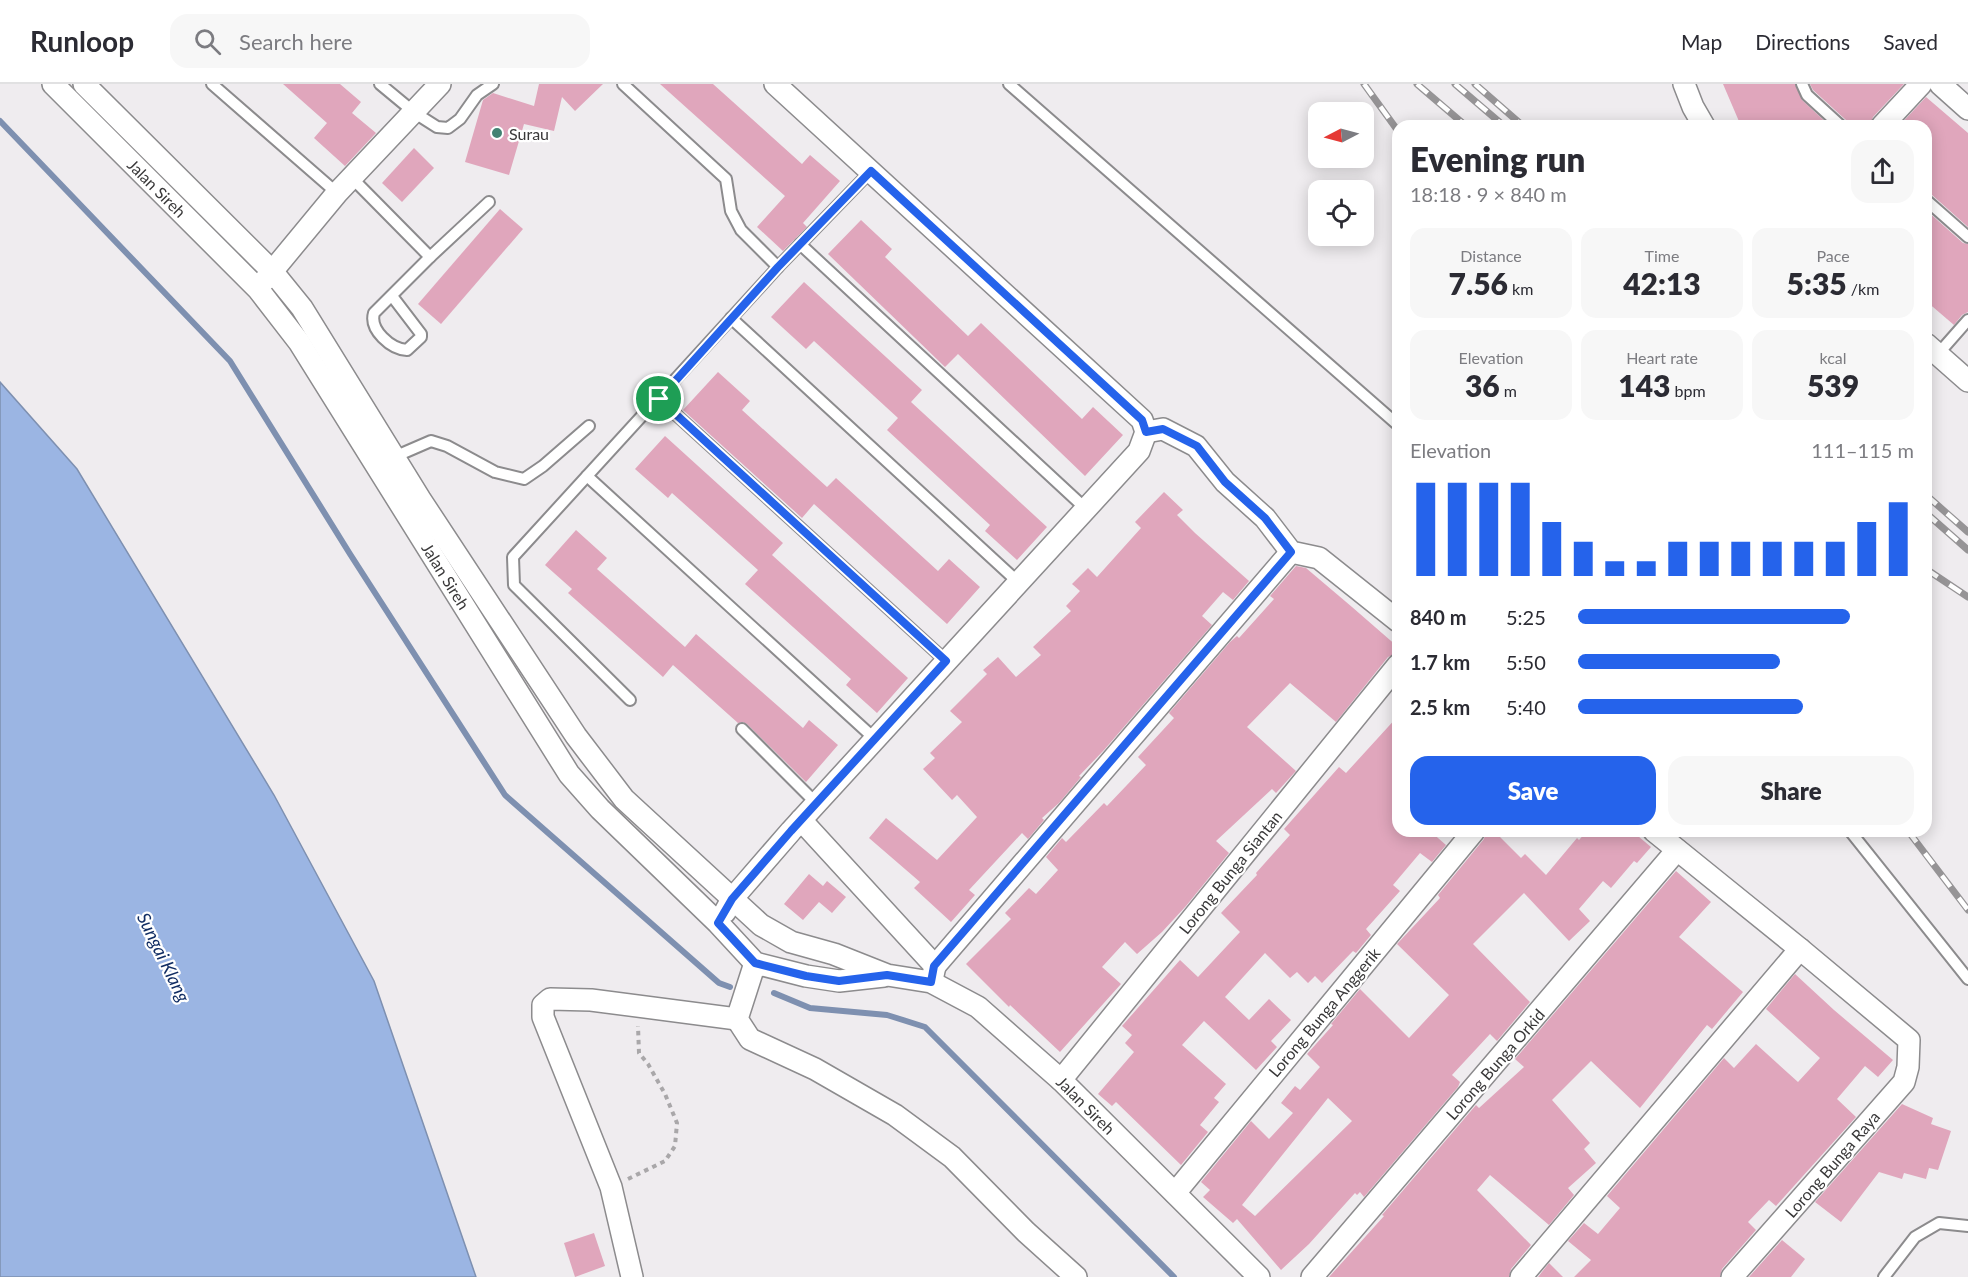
<!DOCTYPE html>
<html lang="en">
<head>
<meta charset="utf-8">
<style>
  body { margin:0; font-family:Lato,sans-serif; background:#f7f7f7; color:#2b2b33; height:100vh; display:flex; flex-direction:column; font-size:22px; white-space:nowrap }
  * { box-sizing:border-box; margin:0 }
  p { font-size:20px; color:#7c7c81 }
  .icon { flex:none; width:33px; height:33px; fill:none; stroke:currentColor; stroke-width:2; stroke-linecap:round; stroke-linejoin:round }
  .map { position:relative; flex:1; overflow:hidden }
  .details { position:absolute; left:1392px; top:36px; width:540px; height:717px; display:flex; flex-direction:column; background:#fff; border-radius:18px; box-shadow:0 3px 15px #0003 }
  .details>* { flex:none }
  .needle { width:39px; rotate:264deg }
  .controls { position:absolute; left:1308px; top:18px; display:grid; gap:12px }
  .controls a { display:grid; place-items:center; width:66px; height:66px; border-radius:12px; background:#fff; box-shadow:0 3px 15px #0003; font-size:30px }
  .pin { position:absolute; display:grid; place-items:center; width:51px; height:51px; color:#fff; margin:-26px; border:3px solid #fff; border-radius:50%; box-shadow:0 2px 6px #0007 }
  .round { display:grid; place-items:center; flex:none; width:63px; height:63px; border-radius:18px; background:#f7f7f7 }
  .overview { display:flex; align-items:center; justify-content:space-between; height:102px; padding:0 18px }
  h1 { font-size:33px; font-weight:800; line-height:45px }
  .figures { display:grid; grid-template-columns:repeat(3,1fr); gap:9px; height:102px; padding:6px 18px }
  .figures div { display:grid; align-content:center; border-radius:15px; background:#f7f7f7; text-align:center }
  .figures b { font-size:30px; font-weight:800 }
  .figures small { font-size:16px; font-weight:400 }
  .figures p { font-size:16px }
  .chart { height:168px; padding:12px 18px }
  .chart p { display:flex; justify-content:space-between }
  .chart svg { width:100%; height:108px; margin-top:6px; stroke:#2563eb; stroke-width:6 }
  .action { display:flex; gap:12px; margin-top:auto; padding:12px 18px }
  .action a { flex:1; height:69px; border-radius:18px; background:#2563eb; color:#fff; font-size:24px; font-weight:800; line-height:69px; text-align:center }
  .action a+a { background:#f7f7f7; color:#2b2b33 }
  ul { padding:0 18px; list-style:none; font-size:20px }
  li { display:grid; grid-template-columns:96px 72px 1fr; align-items:center; height:45px }
  li i { height:15px; border-radius:8px; background:#2563eb }
  header { display:flex; align-items:center; gap:36px; box-sizing:border-box; height:84px; padding:0 30px; background:#fff; border-bottom:2px solid #e1e1e2 }
  header strong { font-size:28px }
  nav { display:flex; gap:33px; margin-inline-start:auto; font-size:21px }
  .search { width:420px; height:54px; background:#f7f7f7; display:flex; align-items:center; gap:15px; box-sizing:border-box; padding:0 21px; border-radius:18px; color:#7c7c81; font-size:22px }
  .map>svg:first-child { display:block }
  .water { fill:#9bb5e3; stroke:#7e90b0; stroke-width:1.5 }
  .lines { fill:none; stroke-linecap:round; stroke-linejoin:round }
  .stream { stroke:#7e90b0; stroke-width:6 }
  .building { fill:#e0a6bc; fill-rule:evenodd }
  .service-casing { stroke:#8c8b8d; stroke-width:14 }
  .minor-casing { stroke:#8c8b8d; stroke-width:24 }
  .path { stroke:#a9a7a9; stroke-width:4; stroke-dasharray:4.5 4.5; stroke-linecap:butt }
  .service { stroke:#fff; stroke-width:10 }
  .minor { stroke:#fff; stroke-width:21 }
  .rail-casing { stroke:#969496; stroke-width:7 }
  .rail { stroke:#fff; stroke-width:4.5; stroke-dasharray:14; stroke-linecap:butt }
  .route-casing { stroke:#fff; stroke-width:12 }
  .route { stroke:#2563eb; stroke-width:8 }
  .poi-dot { fill:#438373; stroke:#fff; stroke-width:2 }
  .labels { text-anchor:middle; dominant-baseline:central; stroke-width:4.5; stroke-linejoin:round; paint-order:stroke }
  .poi-label { font-size:16px; fill:#393839; stroke:#fff; text-anchor:start }
  .street-label { font-size:16px; fill:#393839; stroke:#fff }
  .water-label { font-size:18px; font-style:italic; fill:#122e64; stroke:#fff }
</style>
</head>
<body>
<header>
<strong>Runloop</strong>
<div class="search"><svg class="icon" aria-label="search" viewBox="0 0 24 24"><circle cx="10" cy="10" r="6"/><path d="M15 15l6 6"/></svg>Search here</div>
<nav><a>Map</a><a>Directions</a><a>Saved</a></nav>
</header>
<div class="map">
<svg width="1968" height="1193" viewBox="0 0 1968 1193">
  <rect width="100%" height="100%" fill="#efecef"/>
  <polygon class="water" points="0,298 77,385 274,711 374,897 476,1193 0,1193"/>
  <g class="lines">
    <g class="stream">
      <polyline points="0,37 230,277 350,470 505,711 719,899 730,903"/>
      <polyline points="774,909 810,924 887,931 925,943 1174,1193"/>
    </g>
  </g>
  <g class="building">
    <polygon points="283,0 340,0 361,18 352,29 376,49 345,82 314,54 327,39"/>
    <polygon points="539,0 603,0 575,27 562,13 554,47 524,40 509,91 465,78 483,16 493,9 534,22"/>
    <polygon points="660,0 713,0 802,80 810,71 840,97 803,139 807,143 783,167 757,143 785,112"/>
    <polygon points="1723,0 1795,0 1802,16 1830,42 1741,42"/>
    <polygon points="1810,0 1904,0 1873,33 1870,42 1848,42 1846,36 1813,6"/>
    <polygon points="1926,13 1968,49 1968,143 1931,110 1926,109 1926,42 1899,42"/>
    <polygon points="414,64 434,84 402,118 382,99"/>
    <polygon points="500,125 523,145 441,240 418,220"/>
    <polygon points="1926,126 1963,159 1968,160 1968,228 1962,231 1954,241 1926,217"/>
    <polygon points="861,136 892,165 885,173 968,252 981,239 1082,335 1093,323 1123,351 1085,392 958,270 945,283 828,170"/>
    <polygon points="804,198 922,306 911,318 1047,443 1017,476 985,447 990,441 887,346 898,334 814,257 806,265 771,233"/>
    <polygon points="718,288 750,317 742,326 827,403 836,394 938,487 949,475 980,503 947,540 814,420 802,434 683,326"/>
    <polygon points="665,352 783,459 772,471 908,594 877,629 846,601 851,595 745,500 758,486 672,409 668,414 635,385"/>
    <polygon points="1164,408 1183,426 1177,431 1195,449 1249,497 1233,516 1223,508 1202,532 1212,541 1104,666 1079,692 1081,693 1059,719 1042,734 1044,736 1028,755 1022,749 969,806 975,811 951,838 914,804 920,798 869,754 886,734 937,776 977,733 957,711 952,716 923,685 935,674 930,669 962,638 950,627 987,590 983,586 998,573 1016,593 1041,571 1033,563 1071,527 1066,522 1080,507 1072,500 1088,484 1097,493 1141,444 1135,438"/>
    <polygon points="576,446 607,474 597,485 685,563 696,550 803,644 809,636 838,661 806,698 747,640 743,638 738,639 673,581 663,593 568,509 572,505 545,481"/>
    <polygon points="1296,482 1306,484 1352,523 1398,563 1398,569 1388,573 1336,638 1290,599 1247,643 1296,687 1276,709 1272,705 1216,757 1229,769 1186,822 1162,848 1137,870 1125,858 1102,883 1121,900 1060,968 1010,921 1009,923 966,880 1011,835 1005,829 1029,804 1036,810 1058,786 1046,773 1062,754 1066,758 1068,756 1104,719 1107,722 1146,681 1138,673 1174,634 1169,629 1230,558 1237,552 1239,554 1274,515 1270,512"/>
    <polygon points="1398,632 1398,747 1430,747 1446,761 1432,778 1420,769 1393,801 1400,807 1366,845 1371,851 1356,869 1353,867 1322,899 1315,892 1308,899 1297,888 1290,894 1265,869 1225,913 1249,936 1269,915 1291,936 1271,957 1277,963 1256,986 1204,937 1182,961 1226,1000 1214,1014 1219,1018 1200,1041 1208,1048 1181,1081 1116,1018 1112,1022 1098,1010 1134,968 1125,959 1132,951 1122,942 1180,876 1198,893 1240,848 1221,829 1257,791 1256,789 1290,751 1284,745 1339,683 1346,689"/>
    <path d="M 1486,747 L 1494,747 L 1521,774 L 1525,770 L 1546,791 L 1577,754 L 1579,756 L 1587,747 L 1632,747 L 1651,763 L 1637,779 L 1634,777 L 1611,804 L 1603,797 L 1579,825 L 1590,837 L 1569,857 L 1524,809 L 1473,860 L 1530,918 L 1497,957 L 1490,950 L 1452,991 L 1460,998 L 1458,1003 L 1364,1113 L 1360,1108 L 1357,1111 L 1355,1109 L 1309,1160 L 1281,1186 L 1237,1135 L 1233,1139 L 1203,1113 L 1210,1106 L 1201,1098 L 1251,1037 L 1269,1055 L 1293,1029 L 1281,1019 L 1295,1002 L 1300,1006 L 1320,983 L 1307,970 L 1333,941 L 1331,940 L 1360,905 L 1409,954 L 1449,911 L 1397,860 L 1440,814 L 1438,811 L 1484,755 ZM 1328,1014 L 1352,1037 L 1255,1132 L 1242,1121 Z"/>
    <polygon points="1676,787 1711,818 1679,853 1743,908 1712,945 1707,941 1640,1024 1591,977 1552,1016 1590,1059 1584,1065 1596,1079 1568,1104 1574,1111 1549,1141 1490,1091 1477,1106 1531,1161 1511,1185 1509,1193 1329,1193 1384,1132 1382,1131 1476,1021 1479,1024 1524,983 1515,975"/>
    <polygon points="809,790 823,802 827,797 846,813 832,829 819,818 803,836 784,820"/>
    <polygon points="1795,890 1834,926 1893,976 1878,993 1865,982 1837,1015 1856,1033 1776,1122 1769,1116 1748,1138 1756,1146 1722,1185 1720,1193 1574,1193 1591,1176 1568,1157 1584,1139 1598,1150 1620,1124 1607,1112 1724,974 1734,984 1756,960 1798,998 1820,974 1766,925"/>
    <polygon points="1902,1020 1933,1034 1931,1040 1951,1047 1938,1086 1929,1084 1926,1095 1904,1089 1902,1095 1879,1088 1841,1138 1815,1118"/>
    <polygon points="594,1149 605,1182 575,1193 564,1159"/>
    <polygon points="1782,1156 1805,1175 1791,1193 1749,1193"/>
    <polygon points="1549,1179 1563,1193 1538,1193"/>
  </g>
  <g class="lines">
    <defs>
      <g id="service">
        <polyline points="212,0 337,109"/>
        <polyline points="380,0 415,29 437,43 448,44 460,35 477,11 493,0"/>
        <polyline points="623,0 726,95 731,127 741,146 778,183"/>
        <polyline points="1009,0 1398,341"/>
        <polyline points="1802,0 1807,11 1841,42"/>
        <polyline points="352,94 430,173 489,118"/>
        <polyline points="1926,116 1968,153"/>
        <polyline points="800,160 1086,425"/>
        <path d="M 392,212 L 421,250 L 421,253 L 407,266 C 391,265 369,246 374,229 L 430,173"/>
        <polyline points="731,234 1018,498"/>
        <polyline points="1938,270 1968,236"/>
        <polyline points="659,315 946,577"/>
        <polyline points="394,373 431,357 447,362 495,388 524,395 543,382 589,342"/>
        <polyline points="587,392 875,655"/>
        <polyline points="630,616 514,501 513,473 778,183 871,87"/>
        <polyline points="742,645 816,719"/>
        <polyline points="1850,747 1968,895"/>
        <polyline points="1884,1193 1915,1153 1939,1139 1968,1142"/>
      </g>
      <g id="minor">
        <polyline points="53,0 258,205 299,258 569,690 600,725 718,839 755,879 806,892 839,897 884,892"/>
        <polyline points="84,0 272,187 302,224 420,415 576,652 624,715 761,841 791,858 834,870 887,891 931,898 978,923 1061,996 1259,1193"/>
        <polyline points="1684,0 1693,23 1704,42"/>
        <polyline points="1940,0 1968,25"/>
        <polyline points="1882,42 1921,0"/>
        <polyline points="265,196 337,109 440,0"/>
        <polyline points="1926,260 1968,297"/>
        <polyline points="1146,348 1163,345 1196,362 1225,398 1265,434 1291,468 1319,474 1398,537"/>
        <polyline points="801,736 935,882 932,896"/>
        <polyline points="1654,747 1800,865 1909,956 1908,983 1904,998 1732,1193"/>
        <polyline points="725,828 732,815 791,747 1139,367 1146,348 1142,336 775,0"/>
        <polyline points="755,879 737,935 750,955 815,985 895,1031 952,1073 1026,1148 1076,1193"/>
        <polyline points="935,882 1291,468"/>
        <polyline points="1061,996 1398,581"/>
        <polyline points="1175,1109 1474,747"/>
        <polyline points="632,1193 611,1103 543,933 543,921 550,915 591,916 737,935"/>
        <polyline points="1312,1193 1677,766"/>
        <polyline points="1521,1193 1800,865"/>
      </g>
    </defs>
    <use href="#service" class="service-casing"/>
    <use href="#minor" class="minor-casing"/>
    <polyline class="path" points="628,1095 665,1077 675,1062 677,1039 665,1010 648,980 639,969 638,942"/>
    <use href="#service" class="service"/>
    <use href="#minor" class="minor"/>
    <defs>
      <g id="rail">
        <polyline points="1364,0 1398,47"/>
        <polyline points="1417,0 1466,42"/>
        <polyline points="1455,0 1504,42"/>
        <polyline points="1475,0 1523,42"/>
        <polyline points="1926,411 1968,448"/>
        <polyline points="1926,429 1968,466"/>
        <polyline points="1926,485 1968,513"/>
        <polyline points="1908,747 1968,826"/>
      </g>
    </defs>
    <use href="#rail" class="rail-casing"/>
    <use href="#rail" class="rail"/>
  </g>
  <g class="lines">
    <defs>
      <polygon id="route" points="871,87 1142,336 1146,348 1163,345 1197,362 1225,398 1265,434 1291,468 934,882 931,898 887,891 839,897 806,892 755,879 718,839 732,815 791,747 946,577 659,315 778,183"/>
    </defs>
    <use href="#route" class="route-casing"/>
    <use href="#route" class="route"/>
  </g>
  <circle class="poi-dot" cx="497" cy="49" r="6"/>
  <g class="labels">
    <g class="poi-label">
      <text x="509" y="49">Surau</text>
    </g>
    <g class="street-label">
      <text transform="translate(157 104) rotate(45)">Jalan Sireh</text>
      <text transform="translate(446 492) rotate(58)">Jalan Sireh</text>
      <text transform="translate(1230 788) rotate(-51)">Lorong Bunga Siantan</text>
      <text transform="translate(1324 928) rotate(-50)">Lorong Bunga Anggerik</text>
      <text transform="translate(1495 980) rotate(-49)">Lorong Bunga Orkid</text>
      <text transform="translate(1086 1021) rotate(45)">Jalan Sireh</text>
      <text transform="translate(1832 1080) rotate(-49)">Lorong Bunga Raya</text>
    </g>
    <g class="water-label">
      <text transform="translate(164 873) rotate(64)">Sungai Klang</text>
    </g>
  </g>
</svg>
<div class="controls">
<a><svg class="needle" viewBox="-14 -14 28 28"><path d="M0-13l5 13h-10z" fill="#e53935"/><path d="M0 13l5-13h-10z" fill="#7c7c81"/></svg></a>
<a><svg class="icon" aria-label="locate" viewBox="0 0 24 24"><circle cx="12" cy="12" r="6"/><path d="M12 2v4M12 18v4M2 12h4M18 12h4"/></svg></a>
</div>
<div class="pin" style="left:659px;top:315px;background:#1e9e55"><svg class="icon" aria-label="arrive" viewBox="0 0 24 24"><path d="M6 21V4h12l-3 4 3 4H6"/></svg></div>
<section class="details">
<div class="overview"><div><h1>Evening run</h1><p>18:18 · 9 × 840 m</p></div><a class="round"><svg class="icon" aria-label="share" viewBox="0 0 24 24"><path d="M12 15V3M7 8l5-5 5 5M5 13v7h14v-7"/></svg></a></div>
<div class="figures">
<div><p>Distance</p><b>7.56<small> km</small></b></div>
<div><p>Time</p><b>42:13</b></div>
<div><p>Pace</p><b>5:35<small> /km</small></b></div>
</div>
<div class="figures">
<div><p>Elevation</p><b>36<small> m</small></b></div>
<div><p>Heart rate</p><b>143<small> bpm</small></b></div>
<div><p>kcal</p><b>539</b></div>
</div>
<div class="chart"><p><span>Elevation</span>111–115 m</p>
<svg viewBox="0 0 160 44" preserveAspectRatio="none"><path d="M5 44V6M15 44V6M25 44V6M35 44V6M45 44V22M55 44V30M65 44V38M75 44V38M85 44V30M95 44V30M105 44V30M115 44V30M125 44V30M135 44V30M145 44V22M155 44V14"/></svg>
</div>
<ul>
<li><b>840 m</b>5:25<i style="width:81%"></i></li>
<li><b>1.7 km</b>5:50<i style="width:60%"></i></li>
<li><b>2.5 km</b>5:40<i style="width:67%"></i></li>
</ul>
<div class="action"><a>Save</a><a>Share</a></div>
</section>
</div>
</body>
</html>
